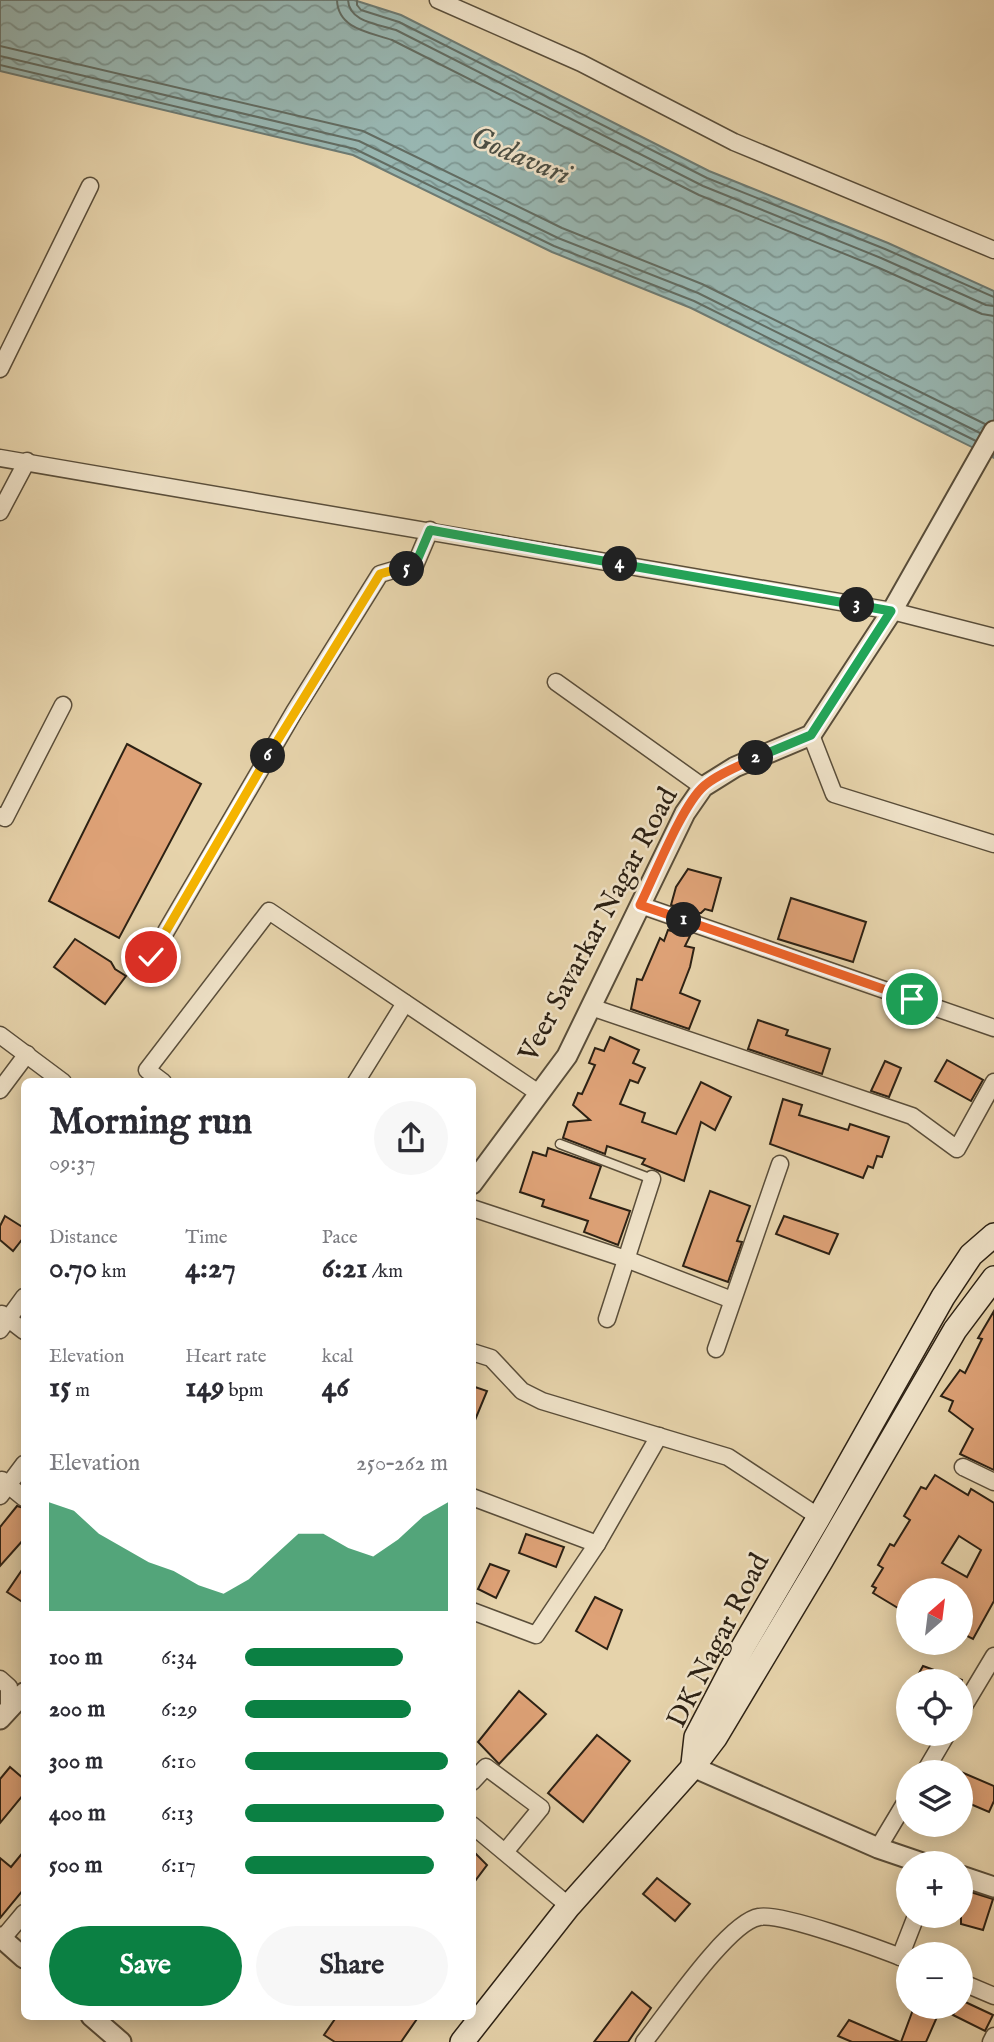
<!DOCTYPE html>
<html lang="en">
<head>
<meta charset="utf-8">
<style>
  body { margin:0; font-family:"IM FELL English",serif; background:#f7f7f7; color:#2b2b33; height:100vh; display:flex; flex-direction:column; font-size:26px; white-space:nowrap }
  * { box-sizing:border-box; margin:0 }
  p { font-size:23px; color:#7c7c81 }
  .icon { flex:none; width:38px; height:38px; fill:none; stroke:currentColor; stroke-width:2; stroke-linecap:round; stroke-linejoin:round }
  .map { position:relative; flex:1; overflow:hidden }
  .panel { position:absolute; left:21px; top:1078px; width:455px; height:942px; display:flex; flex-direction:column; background:#fff; border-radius:10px; box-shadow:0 4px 18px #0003 }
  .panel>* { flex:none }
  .needle { width:46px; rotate:28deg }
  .tools { position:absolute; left:896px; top:1578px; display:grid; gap:14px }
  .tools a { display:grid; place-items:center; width:77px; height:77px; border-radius:50%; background:#fff; box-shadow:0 4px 18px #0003; font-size:35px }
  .pin { position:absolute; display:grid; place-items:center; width:60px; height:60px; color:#fff; margin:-30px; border:4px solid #fff; border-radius:50%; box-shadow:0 2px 7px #0007 }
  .km { position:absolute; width:35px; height:35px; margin:-18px; border-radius:50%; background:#222; color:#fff; font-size:19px; line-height:35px; text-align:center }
  .round { display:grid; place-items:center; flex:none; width:74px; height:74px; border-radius:37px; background:#f7f7f7 }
  .summary { display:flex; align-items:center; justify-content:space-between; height:119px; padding:0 28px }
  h1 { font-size:38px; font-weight:700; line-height:52px }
  .stats { display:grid; grid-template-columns:repeat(3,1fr); gap:10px; height:119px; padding:7px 28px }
  .stats div { display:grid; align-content:center }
  .stats b { font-size:30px; font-weight:700 }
  .stats small { font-size:19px; font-weight:400 }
  .stats p { font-size:19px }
  .chart { height:196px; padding:14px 28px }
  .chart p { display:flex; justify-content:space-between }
  .chart svg { width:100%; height:126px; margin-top:7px; fill:#0b8043; opacity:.7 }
  .cta { display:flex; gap:14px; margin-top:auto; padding:14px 28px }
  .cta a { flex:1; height:80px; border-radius:42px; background:#0b8043; color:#fff; font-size:28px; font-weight:700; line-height:80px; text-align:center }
  .cta a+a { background:#f7f7f7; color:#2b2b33 }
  ul { padding:0 28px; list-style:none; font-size:23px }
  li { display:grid; grid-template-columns:112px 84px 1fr; align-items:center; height:52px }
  li i { height:18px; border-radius:9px; background:#0b8043 }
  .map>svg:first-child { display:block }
  .water { fill:url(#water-waves); stroke:#6d7a72; stroke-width:2 }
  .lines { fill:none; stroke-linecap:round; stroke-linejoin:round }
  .shore { stroke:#626c62; stroke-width:2 }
  .building { fill:#dea277; stroke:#2c2114; stroke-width:2; fill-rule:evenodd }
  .service-casing { stroke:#5a4e3a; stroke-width:11 }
  .minor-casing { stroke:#5a4e3a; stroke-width:19 }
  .tertiary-casing { stroke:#5a4e3a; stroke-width:23 }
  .secondary-casing { stroke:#2c2114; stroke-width:26 }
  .service { stroke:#efe2c8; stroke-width:8 }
  .minor { stroke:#efe2c8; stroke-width:16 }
  .tertiary { stroke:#efe2c8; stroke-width:19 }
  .secondary { stroke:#efe2c8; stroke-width:23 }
  .split-1-casing { stroke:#fff; stroke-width:14 }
  .split-2-casing { stroke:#fff; stroke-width:14 }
  .split-3-casing { stroke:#fff; stroke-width:14 }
  .split-4-casing { stroke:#fff; stroke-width:14 }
  .split-5-casing { stroke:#fff; stroke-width:14 }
  .split-6-casing { stroke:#fff; stroke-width:14 }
  .split-7-casing { stroke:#fff; stroke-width:14 }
  .split-1 { stroke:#f0652b; stroke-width:9 }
  .split-2 { stroke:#f0652b; stroke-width:9 }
  .split-3 { stroke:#22a559; stroke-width:9 }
  .split-4 { stroke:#22a559; stroke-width:9 }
  .split-5 { stroke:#22a559; stroke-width:9 }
  .split-6 { stroke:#f5b400; stroke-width:9 }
  .split-7 { stroke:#f5b400; stroke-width:9 }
  .labels { text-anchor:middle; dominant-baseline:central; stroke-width:5; stroke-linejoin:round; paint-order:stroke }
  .street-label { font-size:28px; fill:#2c2114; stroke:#efe2c8 }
  .water-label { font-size:30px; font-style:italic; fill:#4c4e43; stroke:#efe2c8 }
</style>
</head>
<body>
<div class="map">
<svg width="994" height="2042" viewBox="0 0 994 2042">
  <defs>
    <pattern id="water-waves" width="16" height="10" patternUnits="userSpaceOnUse" patternTransform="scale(1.75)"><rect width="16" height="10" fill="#98b6b1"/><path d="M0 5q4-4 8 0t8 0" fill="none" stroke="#7c948f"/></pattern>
  </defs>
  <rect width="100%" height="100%" fill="#e6d3ab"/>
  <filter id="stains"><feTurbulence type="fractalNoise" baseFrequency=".00286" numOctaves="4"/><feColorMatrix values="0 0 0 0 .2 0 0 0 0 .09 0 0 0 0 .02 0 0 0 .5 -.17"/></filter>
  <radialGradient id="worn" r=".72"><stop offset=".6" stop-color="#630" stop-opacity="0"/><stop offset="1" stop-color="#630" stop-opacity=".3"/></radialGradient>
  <polygon class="water" points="0,0 354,0 401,15 709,171 888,243 994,291 994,458 691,308 552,252 353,155 0,71"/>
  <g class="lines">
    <g class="shore">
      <path d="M 337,0 C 338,29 369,32 392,40 L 699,195 L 877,267 L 982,314 L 994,316"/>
      <path d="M 348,0 C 349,22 378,24 396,30 L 703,186 L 881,258 L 986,305 L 994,306"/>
      <polyline points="357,0 357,5 361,10 399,22 707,178 885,249 994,297"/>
      <polyline points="0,46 363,131 562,228 702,284 985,424"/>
      <polyline points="0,56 359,141 558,238 698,293 980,433"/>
      <polyline points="0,65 355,149 554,246 694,301 976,441"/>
    </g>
  </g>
  <g class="building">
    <polygon points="127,744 201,784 119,938 49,901"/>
    <polygon points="688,869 721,878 712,911 705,909 701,913 697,913 671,905 676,887"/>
    <polygon points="791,898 866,922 853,962 778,939"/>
    <polygon points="668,930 690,936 685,946 694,948 690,967 680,993 700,1001 689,1029 631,1009 637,979 642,980 660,938 664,941"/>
    <polygon points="75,939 111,962 115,969 126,976 105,1004 54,967"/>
    <polygon points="758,1020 788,1030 786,1035 830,1049 822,1074 748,1049"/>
    <polygon points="610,1037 639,1050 633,1063 645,1068 638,1083 630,1080 620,1104 645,1113 642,1122 676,1134 701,1082 731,1097 715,1130 701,1122 684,1181 642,1164 645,1159 607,1146 605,1154 563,1138 568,1122 590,1120 573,1105 578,1093 582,1094 595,1065 589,1063 595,1048 604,1051"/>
    <polygon points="947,1060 983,1080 971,1101 935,1081"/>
    <polygon points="885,1061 901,1068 889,1097 871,1091"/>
    <polygon points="783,1099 802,1105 799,1115 848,1130 850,1124 889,1137 882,1157 877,1156 873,1168 868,1166 863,1178 770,1144"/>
    <polygon points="548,1148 601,1166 590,1198 630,1211 618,1245 584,1232 588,1221 542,1206 544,1200 520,1192 533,1152 546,1156"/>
    <polygon points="710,1191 750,1206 737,1241 742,1242 728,1282 683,1266"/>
    <polygon points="5,1216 24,1228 24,1237 13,1251 0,1240 0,1226"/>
    <polygon points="784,1216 838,1234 829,1254 776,1234"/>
    <polygon points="994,1311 994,1470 960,1454 973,1429 949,1411 953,1401 941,1396 960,1370 965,1373 982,1339 978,1338"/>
    <polygon points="472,1386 487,1391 473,1425 472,1425"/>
    <path d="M 935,1475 L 968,1495 L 971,1489 L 994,1503 L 994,1601 L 973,1639 L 961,1633 L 961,1591 L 908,1591 L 908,1614 L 873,1593 L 876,1588 L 872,1586 L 883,1568 L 878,1565 L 890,1544 L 894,1546 L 910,1520 L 904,1516 L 921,1487 L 926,1489 ZM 959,1536 L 981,1550 L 967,1577 L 942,1563 Z"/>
    <polygon points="17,1506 24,1508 24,1539 0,1566 0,1527"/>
    <polygon points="526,1534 564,1547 556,1567 519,1553"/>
    <polygon points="490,1564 509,1571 496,1598 478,1589"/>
    <polygon points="24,1567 24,1603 7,1592"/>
    <polygon points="595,1597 622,1610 607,1649 576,1631"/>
    <polygon points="923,1666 962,1680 962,1682 914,1682"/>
    <polygon points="519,1691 546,1714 499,1764 478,1742"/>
    <polygon points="597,1735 630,1761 583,1822 548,1793"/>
    <polygon points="10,1767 24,1779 24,1794 0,1823 0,1779"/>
    <polygon points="961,1772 994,1786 994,1801 989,1812 961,1800"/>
    <polygon points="472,1850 487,1865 472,1885"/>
    <polygon points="24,1851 24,1889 0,1918 0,1858 11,1867"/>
    <polygon points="657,1878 690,1904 675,1921 643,1894"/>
    <polygon points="961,1889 993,1899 983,1930 961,1924"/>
    <polygon points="632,1992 651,2008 628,2042 594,2042"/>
    <polygon points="961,2000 993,2015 985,2031 953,2015 958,2007 961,2007"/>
    <polygon points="914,2007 937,2017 926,2042 901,2042"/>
    <polygon points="337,2016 419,2016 401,2042 335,2042 324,2035"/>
    <polygon points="849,2020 900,2042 852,2042 838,2036"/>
  </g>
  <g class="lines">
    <defs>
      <polyline id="service" points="560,1144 652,1179"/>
      <g id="minor">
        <polyline points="438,0 581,63 734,142 994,250"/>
        <polyline points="0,369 90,186"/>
        <polyline points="0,458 892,611 994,637"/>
        <polyline points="0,512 27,461"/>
        <polyline points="556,682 703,787"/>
        <polyline points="811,735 834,794 994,844"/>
        <polyline points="0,816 5,818 63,705"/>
        <polyline points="640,905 994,1028"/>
        <polyline points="151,957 294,712 380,574 397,569 413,570 430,530"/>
        <polyline points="591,1007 912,1116 957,1149 994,1082"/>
        <polyline points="0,1035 63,1082"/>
        <polyline points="163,1082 147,1070 269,911 540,1094"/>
        <polyline points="356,1082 405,1003"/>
        <polyline points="0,1090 27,1054"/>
        <polyline points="472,1208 626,1259 732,1300"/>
        <polyline points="2,1314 24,1331"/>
        <polyline points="607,1319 652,1179"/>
        <polyline points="0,1330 24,1297"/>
        <polyline points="716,1349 780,1164"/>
        <polyline points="472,1352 491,1358 522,1391 542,1401 728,1457 819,1517"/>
        <polyline points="963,1467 994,1482"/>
        <polyline points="2,1480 24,1498"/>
        <polyline points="0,1496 24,1464"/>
        <polyline points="472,1497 597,1544 536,1635 472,1611"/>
        <polyline points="597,1544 659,1436"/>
        <polyline points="0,1679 9,1687 9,1709"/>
        <polyline points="961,1711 994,1656"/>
        <polyline points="924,1773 947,1734"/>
        <polyline points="472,1782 486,1767 541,1808 505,1852"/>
        <polyline points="472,1825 569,1906"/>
        <polyline points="878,1848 908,1798"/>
        <polyline points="2,1939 24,1913"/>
        <polyline points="900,1957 916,1916"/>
        <polyline points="961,1982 994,1996"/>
        <path d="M 644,2042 C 666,2015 728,1922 759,1917 C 781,1912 883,1950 908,1960"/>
        <polyline points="991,2042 994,2036"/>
      </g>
      <g id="tertiary">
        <polyline points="472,1184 567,1056 685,813 703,787 735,767 811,735 892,611 994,431"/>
        <polyline points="0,1719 24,1693"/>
        <polyline points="693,1767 878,1848 925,1864"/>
        <polyline points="961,1876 994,1887"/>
        <polyline points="0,1937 24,1958"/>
        <polyline points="91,2016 121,2042"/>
      </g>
      <g id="secondary">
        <polyline points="693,1764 696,1737 743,1647 819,1517 943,1297 971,1255 994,1235"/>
        <polyline points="462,2042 569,1906 693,1767 715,1738 821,1561 955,1330 994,1278"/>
      </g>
    </defs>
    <use href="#service" class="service-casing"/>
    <use href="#minor" class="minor-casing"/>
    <use href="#tertiary" class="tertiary-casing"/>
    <use href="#secondary" class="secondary-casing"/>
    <use href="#service" class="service"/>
    <use href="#minor" class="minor"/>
    <use href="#tertiary" class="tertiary"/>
    <use href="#secondary" class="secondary"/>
  </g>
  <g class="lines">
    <defs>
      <polyline id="split-1" points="684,920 912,999"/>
      <path id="split-2" d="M 684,920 L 640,905 C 654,877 682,805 704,786 C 718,774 739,766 756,758"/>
      <polyline id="split-3" points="756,758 811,735 891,611 857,605"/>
      <polyline id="split-4" points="620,564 857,605"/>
      <polyline id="split-5" points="407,569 413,570 430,530 620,564"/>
      <polyline id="split-6" points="268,756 380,574 397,569 407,569"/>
      <polyline id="split-7" points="151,957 268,756"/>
    </defs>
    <use href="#split-1" class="split-1-casing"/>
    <use href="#split-2" class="split-2-casing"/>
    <use href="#split-3" class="split-3-casing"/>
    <use href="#split-4" class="split-4-casing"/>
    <use href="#split-5" class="split-5-casing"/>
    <use href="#split-6" class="split-6-casing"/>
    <use href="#split-7" class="split-7-casing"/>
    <use href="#split-1" class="split-1"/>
    <use href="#split-2" class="split-2"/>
    <use href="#split-3" class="split-3"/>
    <use href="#split-4" class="split-4"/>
    <use href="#split-5" class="split-5"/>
    <use href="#split-6" class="split-6"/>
    <use href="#split-7" class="split-7"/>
  </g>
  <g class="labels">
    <g class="street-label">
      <text transform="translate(599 925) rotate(-62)">Veer Savarkar Nagar Road</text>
      <text transform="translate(719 1641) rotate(-63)">DK Nagar Road</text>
    </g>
    <g class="water-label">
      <text transform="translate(520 157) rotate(23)">Godavari</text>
    </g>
  </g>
  <rect width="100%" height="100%" filter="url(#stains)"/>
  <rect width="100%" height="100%" fill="url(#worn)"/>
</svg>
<div class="tools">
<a><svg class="needle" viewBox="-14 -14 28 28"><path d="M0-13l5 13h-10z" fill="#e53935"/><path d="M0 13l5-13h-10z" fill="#7c7c81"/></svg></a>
<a><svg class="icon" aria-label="locate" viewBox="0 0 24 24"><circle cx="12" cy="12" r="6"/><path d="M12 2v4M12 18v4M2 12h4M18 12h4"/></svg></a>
<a><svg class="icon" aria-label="layers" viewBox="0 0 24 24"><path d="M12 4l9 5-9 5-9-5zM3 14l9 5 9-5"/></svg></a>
<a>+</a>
<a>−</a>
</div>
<div class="pin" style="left:912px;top:999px;background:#1e9e55"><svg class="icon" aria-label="arrive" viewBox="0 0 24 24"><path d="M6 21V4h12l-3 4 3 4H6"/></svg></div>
<div class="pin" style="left:151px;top:957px;background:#d93025"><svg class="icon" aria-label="check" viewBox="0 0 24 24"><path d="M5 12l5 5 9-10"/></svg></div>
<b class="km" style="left:684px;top:920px">1</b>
<b class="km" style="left:756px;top:758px">2</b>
<b class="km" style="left:857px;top:605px">3</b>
<b class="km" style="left:620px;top:564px">4</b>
<b class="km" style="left:407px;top:569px">5</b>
<b class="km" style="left:268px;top:756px">6</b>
<section class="panel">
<div class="summary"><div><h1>Morning run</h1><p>09:37</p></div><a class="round"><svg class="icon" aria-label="share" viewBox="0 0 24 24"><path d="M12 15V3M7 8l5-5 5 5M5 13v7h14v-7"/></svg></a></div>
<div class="stats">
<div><p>Distance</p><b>0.70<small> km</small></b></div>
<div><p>Time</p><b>4:27</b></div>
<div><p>Pace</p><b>6:21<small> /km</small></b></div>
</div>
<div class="stats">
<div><p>Elevation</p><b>15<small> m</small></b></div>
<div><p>Heart rate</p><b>149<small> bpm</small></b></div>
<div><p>kcal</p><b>46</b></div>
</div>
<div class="chart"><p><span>Elevation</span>250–262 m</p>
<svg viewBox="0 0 160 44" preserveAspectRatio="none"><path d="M0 44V6L10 9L20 17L30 22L40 27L50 30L60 35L70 38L80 33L90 25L100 17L110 17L120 22L130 25L140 19L150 11L160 6V44z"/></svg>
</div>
<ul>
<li><b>100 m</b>6:34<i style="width:78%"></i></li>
<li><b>200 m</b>6:29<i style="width:82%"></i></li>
<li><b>300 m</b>6:10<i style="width:100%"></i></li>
<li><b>400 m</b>6:13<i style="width:98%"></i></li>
<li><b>500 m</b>6:17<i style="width:93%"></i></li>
</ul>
<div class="cta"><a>Save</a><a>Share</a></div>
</section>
</div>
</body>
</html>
